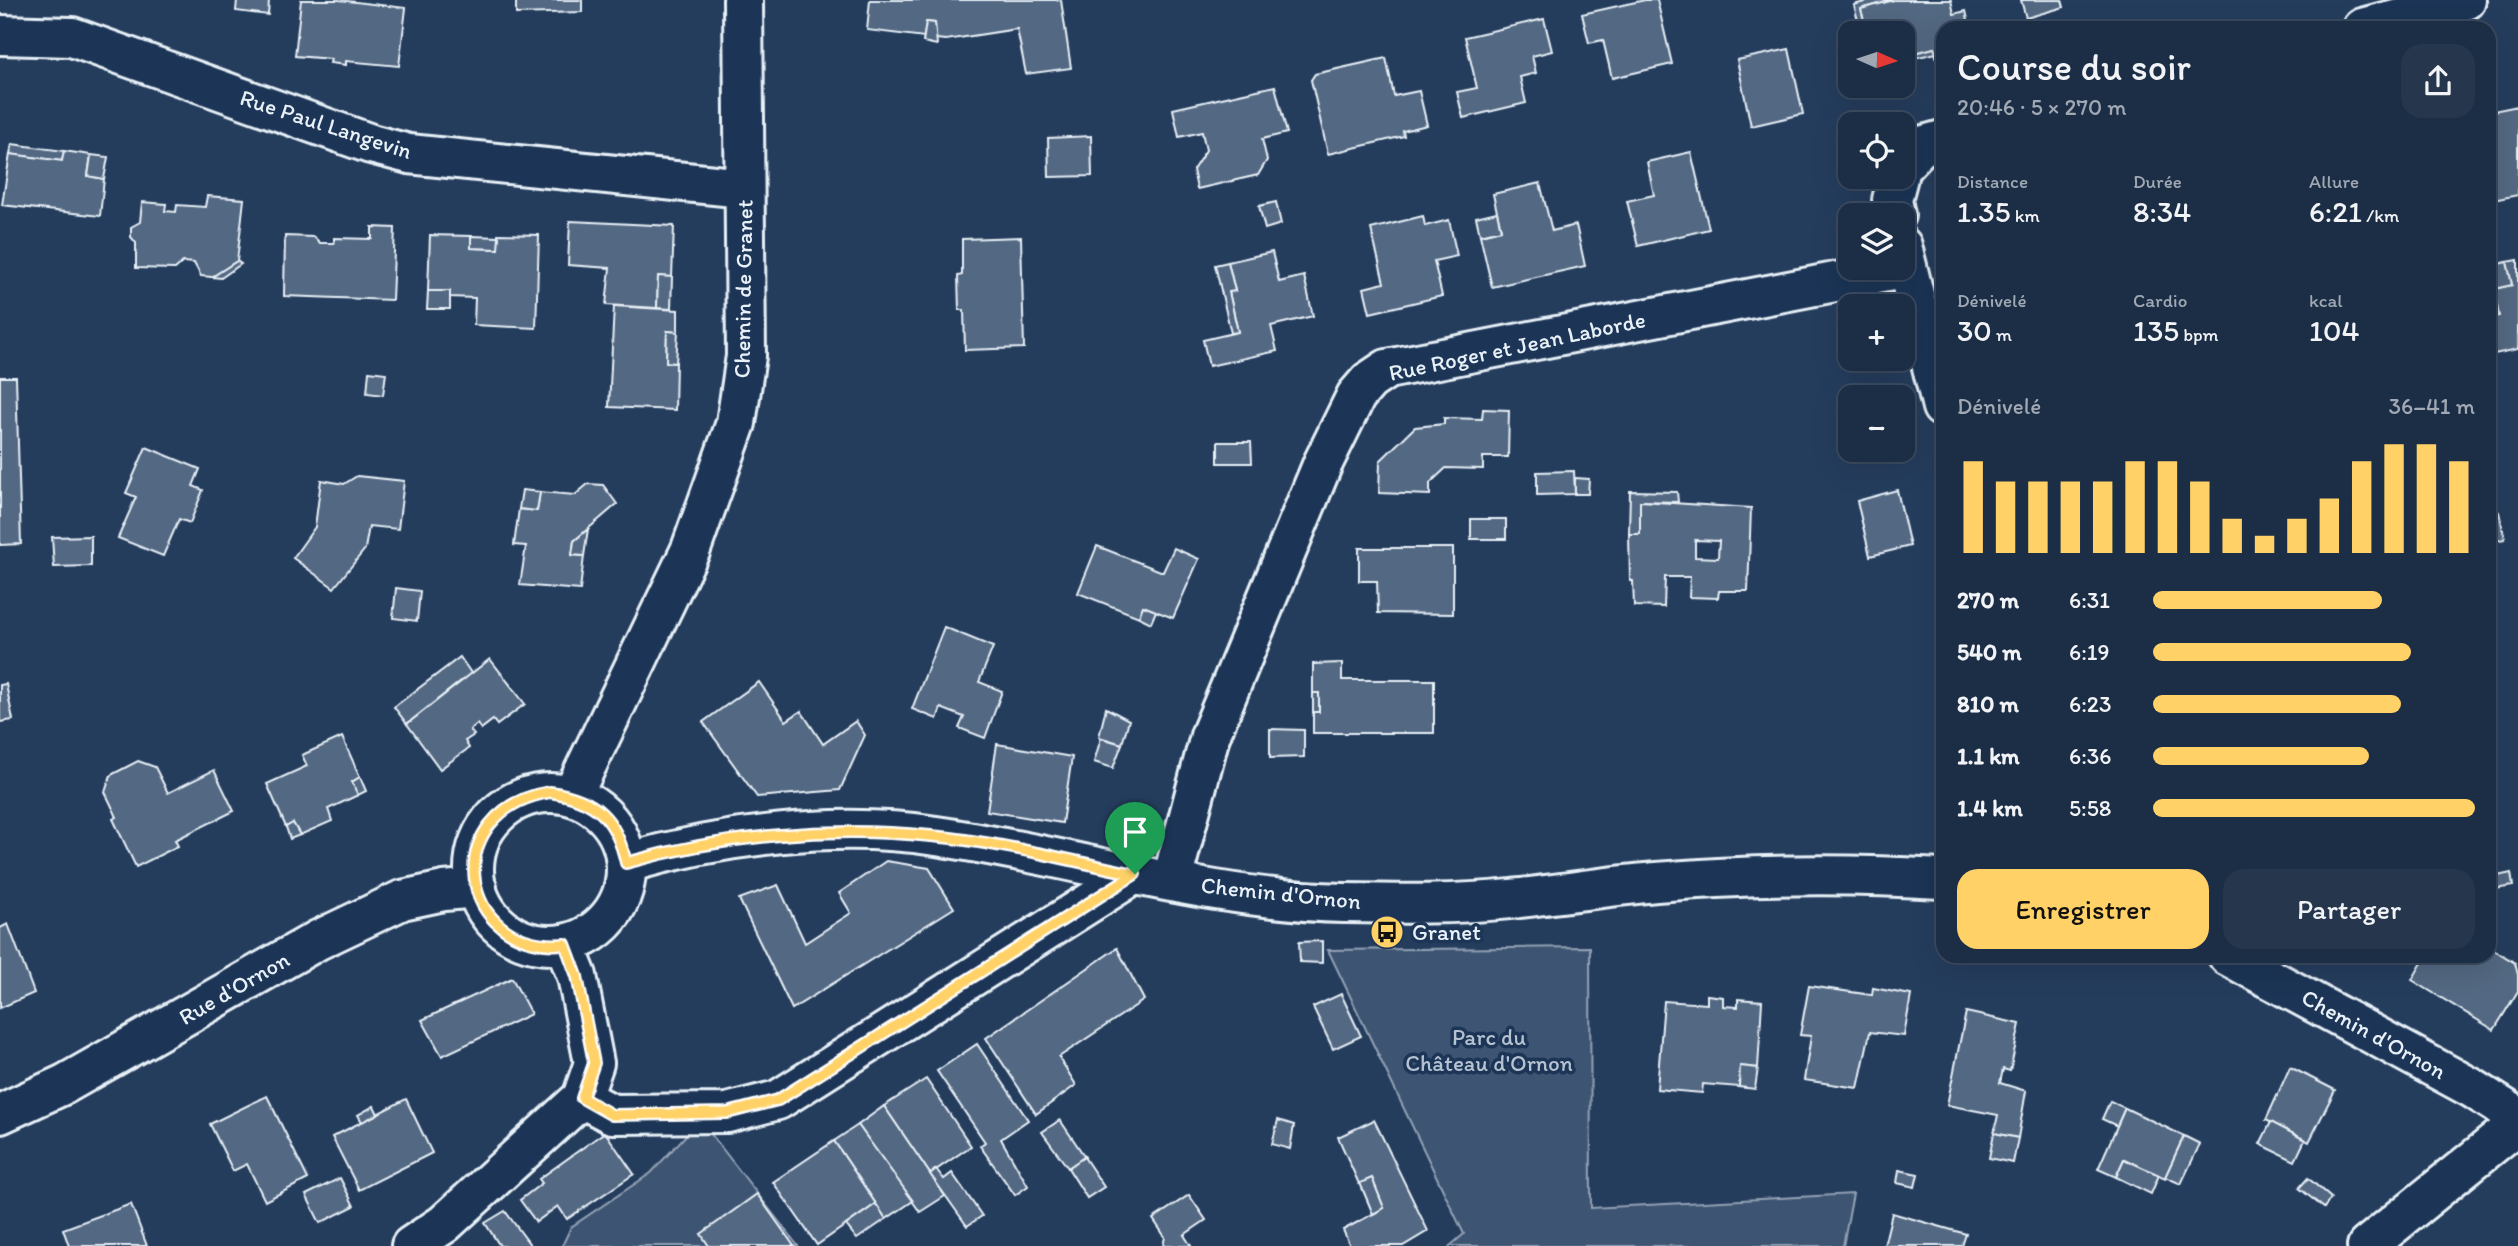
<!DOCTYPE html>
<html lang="fr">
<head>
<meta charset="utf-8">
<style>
  body { margin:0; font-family:Itim,sans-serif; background:#25364d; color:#f1f3f6; height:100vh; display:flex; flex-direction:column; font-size:26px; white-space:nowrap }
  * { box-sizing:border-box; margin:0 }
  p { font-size:23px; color:#a0a8b3 }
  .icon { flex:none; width:38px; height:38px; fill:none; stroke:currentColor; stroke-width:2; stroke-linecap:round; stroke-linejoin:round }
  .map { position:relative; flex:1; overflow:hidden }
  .panel { position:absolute; left:1936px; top:21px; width:560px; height:942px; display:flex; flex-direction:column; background:#1c2e46; border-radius:21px; box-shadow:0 7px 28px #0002,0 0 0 2px #3a4a5f }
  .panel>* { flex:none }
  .needle { width:46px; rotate:93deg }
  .controls { position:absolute; left:1838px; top:21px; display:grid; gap:14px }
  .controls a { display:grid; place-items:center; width:77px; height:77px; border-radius:14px; background:#1c2e46; box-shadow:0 7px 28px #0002,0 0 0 2px #3a4a5f; font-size:35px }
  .pin { position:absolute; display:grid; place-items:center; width:60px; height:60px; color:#fff; margin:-72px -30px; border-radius:50% 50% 50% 0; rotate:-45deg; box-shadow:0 0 7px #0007 }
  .pin .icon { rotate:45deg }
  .round { display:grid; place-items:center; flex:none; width:74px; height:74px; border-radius:21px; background:#25364d }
  .summary { display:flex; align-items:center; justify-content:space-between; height:119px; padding:0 21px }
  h1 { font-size:38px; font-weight:600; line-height:52px }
  .metrics { display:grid; grid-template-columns:repeat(3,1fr); gap:10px; height:119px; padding:7px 21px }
  .metrics div { display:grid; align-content:center }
  .metrics b { font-size:30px; font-weight:600 }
  .metrics small { font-size:19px; font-weight:400 }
  .metrics p { font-size:19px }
  .chart { height:196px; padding:14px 21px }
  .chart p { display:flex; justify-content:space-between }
  .chart svg { width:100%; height:126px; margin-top:7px; stroke:#ffd166; stroke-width:6 }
  .button { display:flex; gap:14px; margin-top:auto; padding:14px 21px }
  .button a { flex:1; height:80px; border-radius:21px; background:#ffd166; color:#111; font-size:28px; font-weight:600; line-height:80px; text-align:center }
  .button a+a { background:#25364d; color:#f1f3f6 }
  ul { padding:0 21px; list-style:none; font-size:23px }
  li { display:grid; grid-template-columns:112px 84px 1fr; align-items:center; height:52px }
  li i { height:18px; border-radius:9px; background:#ffd166 }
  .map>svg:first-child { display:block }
  .green { fill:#3e5472; stroke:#93a2b5; stroke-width:2 }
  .building { fill:#536782; stroke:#e8f1f8; stroke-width:2; fill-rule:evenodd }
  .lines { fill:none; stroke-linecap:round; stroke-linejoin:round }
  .minor-casing { stroke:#e8f1f8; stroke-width:44 }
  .minor { stroke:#1d3557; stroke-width:38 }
  .route-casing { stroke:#fff; stroke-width:14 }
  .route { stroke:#ffd166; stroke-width:9 }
  .labels { text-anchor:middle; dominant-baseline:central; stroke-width:7; stroke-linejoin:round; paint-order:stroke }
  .street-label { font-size:23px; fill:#e8f1f8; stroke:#1d3557 }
  .poi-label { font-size:23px; fill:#e8f1f8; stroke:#1d3557; text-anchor:start }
  .park-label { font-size:23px; fill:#b5c2d0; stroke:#1d3557 }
</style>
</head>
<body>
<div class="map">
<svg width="2518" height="1246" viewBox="0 0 2518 1246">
  <rect width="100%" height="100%" fill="#253d5d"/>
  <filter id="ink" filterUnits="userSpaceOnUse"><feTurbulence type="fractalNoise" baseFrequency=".0143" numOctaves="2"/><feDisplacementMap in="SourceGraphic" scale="14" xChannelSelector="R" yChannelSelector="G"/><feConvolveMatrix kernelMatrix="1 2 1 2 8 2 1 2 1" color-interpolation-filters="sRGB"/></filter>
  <g filter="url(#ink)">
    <g class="green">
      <polygon points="1590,947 1591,1208 1853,1194 1843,1246 1450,1246 1464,1234 1328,950"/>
      <polygon points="700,1120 798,1246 562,1246 571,1227 651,1173"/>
    </g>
    <g class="building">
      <polygon points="237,0 269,0 268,15 236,11"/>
      <polygon points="301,0 339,0 406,8 399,66 346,61 346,65 330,63 331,59 295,56"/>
      <polygon points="516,0 582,0 582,12 516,14"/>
      <polygon points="870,0 1061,0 1071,68 1026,74 1017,29 946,40 936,39 935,23 926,22 924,37 867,30"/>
      <polygon points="1645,0 1657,0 1672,64 1612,78 1603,40 1589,43 1582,14"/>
      <polygon points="1871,0 1894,0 1861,9 1867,31 1861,32 1854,5"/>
      <polygon points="1894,0 1951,0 1954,14 1966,11 1970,28 1942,28 1942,66 1939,67 1934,48 1904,56 1905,60 1902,61 1902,33 1861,33 1867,31 1861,9"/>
      <polygon points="2021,0 2062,0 2064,7 2026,18"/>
      <polygon points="1544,19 1552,51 1532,56 1536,73 1520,77 1526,103 1463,118 1457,92 1477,88 1465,37"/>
      <polygon points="926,22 935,23 937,45 923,42"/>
      <polygon points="1934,48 1936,53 1905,60 1904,56"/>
      <polygon points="1789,49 1803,114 1751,126 1737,60"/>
      <polygon points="1386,58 1394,96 1419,91 1427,125 1403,131 1404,136 1328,154 1311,80 1315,74"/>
      <polygon points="1275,86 1287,133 1262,139 1267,160 1258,175 1197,189 1193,170 1206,150 1202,132 1179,137 1173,109"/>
      <polygon points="2518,106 2518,195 2493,200 2488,178 2488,112"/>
      <polygon points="1091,136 1092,176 1049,177 1048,138"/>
      <polygon points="12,144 64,151 62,161 10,154"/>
      <polygon points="64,151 91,155 88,176 104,179 100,216 2,205 10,154 62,161"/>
      <polygon points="1691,152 1709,229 1638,246 1627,201 1654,195 1647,162"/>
      <polygon points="91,155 108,157 104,179 88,176"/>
      <polygon points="1540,183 1552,231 1576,225 1585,266 1492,287 1480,235 1501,230 1493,194"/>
      <polygon points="207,196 244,199 237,261 212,277 201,276 194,263 183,262 175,269 136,268 136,243 131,237 131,227 140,222 142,202 166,204 165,211 176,212 177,205 205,207"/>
      <polygon points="1276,202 1281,224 1265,229 1259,206"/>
      <polygon points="1497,212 1501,230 1480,235 1476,217"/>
      <polygon points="1423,216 1425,226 1449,220 1457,256 1434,261 1442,296 1370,313 1364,288 1384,283 1371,229"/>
      <polygon points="570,221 674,226 672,277 658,276 657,308 606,305 610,268 568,265"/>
      <polygon points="372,227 395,228 392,300 284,296 285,236 314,237 320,243 334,243 334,238 372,239"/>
      <polygon points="498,234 539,235 536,328 474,325 475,298 450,297 450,291 428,291 430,235 471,236 471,248 498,249"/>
      <polygon points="471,236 499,237 498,249 471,248"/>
      <polygon points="1021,237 1024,348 965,350 964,310 959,310 958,276 962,275 962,239"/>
      <polygon points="1272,252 1279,282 1304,276 1313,316 1271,326 1277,351 1209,366 1203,340 1238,332 1229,292 1235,291 1228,262"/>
      <polygon points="2518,260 2518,349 2494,354 2488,318 2499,316 2494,289 2512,285 2507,262"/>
      <polygon points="237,261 241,264 221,278 212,277"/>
      <polygon points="1228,262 1235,291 1229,292 1238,332 1231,333 1215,265"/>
      <polygon points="2507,262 2512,285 2494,289 2489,266"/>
      <polygon points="658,276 672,277 671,309 657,308"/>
      <polygon points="428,291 450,291 450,309 427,309"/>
      <polygon points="614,306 678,310 678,332 667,331 666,362 676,363 675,410 609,407"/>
      <polygon points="667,331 678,332 676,363 666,362"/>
      <polygon points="369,371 386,373 383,395 367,393"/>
      <polygon points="0,377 16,377 21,544 0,545"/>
      <polygon points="1483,409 1509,410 1508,457 1483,457 1483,469 1446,468 1430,483 1430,495 1379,493 1380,461 1415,427 1444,424 1444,418 1482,419"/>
      <polygon points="1218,442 1251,442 1252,463 1218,463"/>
      <polygon points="146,447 200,469 193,486 203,490 190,523 179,519 163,556 118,538 136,497 126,493"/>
      <polygon points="1574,471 1575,494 1537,495 1537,472"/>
      <polygon points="357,476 404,481 398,529 369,526 365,549 334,588 293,558 315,527 321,480 344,484"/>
      <polygon points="1575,478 1589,479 1588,494 1575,494"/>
      <polygon points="588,484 603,485 617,504 574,541 572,555 584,556 580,590 520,585 526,546 514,545 519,509 537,511 540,492 575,495"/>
      <polygon points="522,490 540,492 537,511 519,509"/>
      <polygon points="1897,490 1910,546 1870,556 1857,501"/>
      <polygon points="1630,491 1677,492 1678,502 1640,501 1640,534 1629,534"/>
      <path d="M 1640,501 L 1751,508 L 1748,591 L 1719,591 L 1718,598 L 1689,597 L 1690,577 L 1665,577 L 1664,607 L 1634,606 L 1633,581 L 1630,581 L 1629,534 L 1640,534 ZM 1695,540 L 1719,541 L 1718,558 L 1695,557 Z"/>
      <polygon points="2499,512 2505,539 2488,542 2488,514"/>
      <rect x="1471" y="519" width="35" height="20"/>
      <polygon points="588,529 584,556 572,555 574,541"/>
      <polygon points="91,536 91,566 54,567 52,537"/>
      <polygon points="1097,546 1163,572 1174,548 1199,559 1173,618 1143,606 1139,617 1078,593"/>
      <polygon points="1359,548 1453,548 1453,614 1378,613 1377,581 1359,581"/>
      <polygon points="396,588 420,591 417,621 393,618"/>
      <polygon points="1143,606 1156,611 1151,623 1139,617"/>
      <polygon points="944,627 993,647 979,682 1002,691 985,738 959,728 964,717 941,708 937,719 912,709"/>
      <polygon points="460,657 471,673 407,724 394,707"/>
      <polygon points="490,659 525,704 497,725 493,720 481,729 477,724 470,730 474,735 465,741 469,748 440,769 407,724"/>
      <polygon points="1342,663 1342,680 1434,680 1434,733 1313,733 1313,712 1319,712 1319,693 1313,693 1313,664"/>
      <polygon points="759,682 786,721 801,711 823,744 856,721 865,735 840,790 757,797 703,722"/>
      <polygon points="6,684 13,720 0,722 0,685"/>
      <rect x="1313" y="693" width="6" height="19"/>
      <polygon points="1106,708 1129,720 1122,744 1099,737"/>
      <polygon points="1270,729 1304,730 1304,757 1270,758"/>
      <polygon points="342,737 360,777 352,782 358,795 328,809 332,821 300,835 293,823 286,827 267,784 307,766 302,755"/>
      <polygon points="1101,738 1122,744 1113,768 1094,762"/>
      <polygon points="997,744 1072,757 1062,823 987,811"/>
      <polygon points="138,761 155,767 168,793 214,770 234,811 175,840 178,846 136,867 113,819 117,817 105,792 111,775"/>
      <polygon points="360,777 366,791 358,795 352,782"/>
      <polygon points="293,823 300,835 290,839 286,827"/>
      <polygon points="886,861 929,868 954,908 792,1009 739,899 778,885 805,943 851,913 839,893"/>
      <polygon points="2511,873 2513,886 2495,889 2493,877"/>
      <polygon points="8,924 34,993 0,1008 0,928"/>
      <polygon points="1322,941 1322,963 1300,962 1299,942"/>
      <polygon points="2488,946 2515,963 2518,975 2518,991 2494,1030 2412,980 2426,956 2488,956"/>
      <polygon points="1117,948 1144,1000 1059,1057 1076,1085 1036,1114 986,1038"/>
      <polygon points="512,978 531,1014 442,1056 422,1020"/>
      <polygon points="1809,986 1872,995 1873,988 1911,995 1904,1036 1870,1032 1858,1088 1804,1080 1811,1036 1800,1035"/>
      <polygon points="1341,994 1361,1036 1333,1049 1313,1007"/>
      <polygon points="1707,995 1723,997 1723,1006 1738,1007 1738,999 1762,1001 1758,1068 1740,1066 1739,1087 1703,1084 1702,1093 1657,1089 1664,1001 1707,1004"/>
      <polygon points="1966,1012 2020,1024 2010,1071 2003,1069 2000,1083 2026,1091 2018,1138 1994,1133 1998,1115 1947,1105"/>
      <polygon points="977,1044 1028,1120 1001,1139 1028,1186 1015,1195 980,1146 985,1142 937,1071"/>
      <polygon points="1740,1066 1758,1068 1755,1089 1739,1087"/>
      <polygon points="2290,1067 2335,1090 2309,1142 2266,1120"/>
      <polygon points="926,1079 971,1146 930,1174 884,1106"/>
      <polygon points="267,1096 308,1179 265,1201 247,1164 233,1171 210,1124"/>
      <polygon points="406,1099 432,1153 359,1190 332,1137"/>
      <polygon points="2110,1101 2125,1108 2117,1126 2102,1119"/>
      <polygon points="374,1106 378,1114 362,1122 358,1115"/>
      <polygon points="884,1106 945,1196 920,1212 858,1125"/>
      <polygon points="2125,1108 2184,1136 2165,1178 2124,1159 2116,1177 2098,1169"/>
      <polygon points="1060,1120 1085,1157 1068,1168 1042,1132"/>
      <polygon points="1278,1120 1294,1125 1290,1149 1272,1144"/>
      <polygon points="1374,1120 1428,1231 1403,1246 1350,1246 1343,1230 1384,1208 1372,1178 1359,1184 1338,1137"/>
      <polygon points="2271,1122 2305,1140 2295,1161 2260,1144"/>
      <polygon points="858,1125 913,1201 886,1219 834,1141"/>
      <polygon points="605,1132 634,1174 567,1219 558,1206 536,1222 520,1200 542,1183 539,1179"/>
      <polygon points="1994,1133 2018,1138 2013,1163 1989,1158"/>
      <polygon points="2184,1136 2200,1144 2181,1184 2165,1177"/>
      <polygon points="834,1141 876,1204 817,1245 773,1182"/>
      <polygon points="1084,1157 1104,1187 1087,1198 1068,1168"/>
      <polygon points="2124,1159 2159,1175 2151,1194 2116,1177"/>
      <polygon points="936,1169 944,1179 952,1173 982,1216 967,1226 930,1174"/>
      <polygon points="1899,1170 1918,1174 1915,1187 1897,1183"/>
      <polygon points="340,1178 354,1206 320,1223 306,1195"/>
      <polygon points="1372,1178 1384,1208 1373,1214 1360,1183"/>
      <polygon points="2308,1178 2331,1198 2324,1208 2299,1188"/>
      <polygon points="757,1194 794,1246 709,1246 701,1234"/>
      <polygon points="1189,1195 1206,1220 1184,1235 1191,1246 1163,1246 1165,1237 1153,1219"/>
      <polygon points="131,1204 147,1246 69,1246 63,1229"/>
      <polygon points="876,1204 886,1219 857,1239 846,1225"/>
      <polygon points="505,1211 531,1246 500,1246 485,1223"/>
      <polygon points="1892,1213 1966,1234 1962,1246 1884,1246"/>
    </g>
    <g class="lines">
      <defs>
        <g id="minor">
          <polyline points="2362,28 2466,0"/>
          <polyline points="0,35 72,37 371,144 409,154 744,188"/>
          <polyline points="1902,166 1921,146 1942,140"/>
          <polyline points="1895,215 1892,200 1898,177"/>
          <polyline points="1902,246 1942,407"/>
          <circle cx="550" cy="869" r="76"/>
          <polyline points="572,796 691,549 736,423 746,356 743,0"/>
          <path d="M 626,863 C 724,835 835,821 936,836 C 1071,856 1208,900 1344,903 C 1399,904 1455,905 1511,899 C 1559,894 1608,886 1656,882 C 1752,874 1847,873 1942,879"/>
          <polyline points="1172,880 1210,736 1323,463 1356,396 1369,381 1387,369 1907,268"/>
          <polyline points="2228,956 2472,1088 2518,1117"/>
          <polyline points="582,1098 612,1114 727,1113 778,1100 1135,874"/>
          <polyline points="0,1114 65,1084 318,940 402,900 444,891 477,888"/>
          <polyline points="411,1246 444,1224 582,1098 594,1063 577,976 564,944"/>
          <polyline points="2367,1246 2518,1124"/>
        </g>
      </defs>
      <use href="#minor" class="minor-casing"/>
      <use href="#minor" class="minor"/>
    </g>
  </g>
  <g class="lines" filter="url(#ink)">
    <defs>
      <path id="route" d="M 550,792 C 596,799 616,818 626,863 C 724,835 830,826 931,836 C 999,842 1068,860 1135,874 L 778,1100 L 727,1113 L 612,1115 L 582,1098 L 594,1063 L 577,976 L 565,944 C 456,953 438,810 550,792 Z"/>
    </defs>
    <use href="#route" class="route-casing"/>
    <use href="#route" class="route"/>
  </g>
  <defs>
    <symbol id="bus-disc" viewBox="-11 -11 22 22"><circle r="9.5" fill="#ffd166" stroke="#1d3557"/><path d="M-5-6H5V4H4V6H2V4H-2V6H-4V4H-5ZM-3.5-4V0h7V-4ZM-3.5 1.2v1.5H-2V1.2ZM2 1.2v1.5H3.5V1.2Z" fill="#111"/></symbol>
  </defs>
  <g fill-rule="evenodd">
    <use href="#bus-disc" x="1368" y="913" width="38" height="38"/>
  </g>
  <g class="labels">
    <g class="street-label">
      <text transform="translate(326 124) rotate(18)">Rue Paul Langevin</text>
      <text transform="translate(743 289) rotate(-89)">Chemin de Granet</text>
      <text transform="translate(1517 346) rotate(-12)">Rue Roger et Jean Laborde</text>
      <text transform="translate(1281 893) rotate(6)">Chemin d'Ornon</text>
      <text transform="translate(234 988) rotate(-30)">Rue d'Ornon</text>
      <text transform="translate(2374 1034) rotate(29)">Chemin d'Ornon</text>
    </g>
    <g class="poi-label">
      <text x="1412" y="932">Granet</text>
    </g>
    <g class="park-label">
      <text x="1489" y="1037">Parc du<tspan x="1489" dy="26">Château d'Ornon</tspan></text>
    </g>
  </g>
</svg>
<div class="controls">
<a><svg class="needle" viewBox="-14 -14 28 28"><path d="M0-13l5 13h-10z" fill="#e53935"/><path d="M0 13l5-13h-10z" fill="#a0a8b3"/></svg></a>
<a><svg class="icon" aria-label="locate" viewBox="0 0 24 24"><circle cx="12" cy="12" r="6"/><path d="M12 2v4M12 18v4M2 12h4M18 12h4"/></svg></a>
<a><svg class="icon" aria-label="layers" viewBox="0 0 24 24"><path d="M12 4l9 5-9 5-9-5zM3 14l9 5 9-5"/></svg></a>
<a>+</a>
<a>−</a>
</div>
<div class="pin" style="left:1135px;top:874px;background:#1e9e55"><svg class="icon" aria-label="arrive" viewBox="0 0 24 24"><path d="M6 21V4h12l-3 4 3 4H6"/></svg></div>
<section class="panel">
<div class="summary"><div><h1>Course du soir</h1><p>20:46 · 5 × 270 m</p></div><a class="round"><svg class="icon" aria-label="share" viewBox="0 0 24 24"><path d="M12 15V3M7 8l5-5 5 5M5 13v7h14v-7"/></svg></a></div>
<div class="metrics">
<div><p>Distance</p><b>1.35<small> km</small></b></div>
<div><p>Durée</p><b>8:34</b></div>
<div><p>Allure</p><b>6:21<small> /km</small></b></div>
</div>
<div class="metrics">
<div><p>Dénivelé</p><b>30<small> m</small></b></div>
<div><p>Cardio</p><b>135<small> bpm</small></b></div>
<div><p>kcal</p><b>104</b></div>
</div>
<div class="chart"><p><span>Dénivelé</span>36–41 m</p>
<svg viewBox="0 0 160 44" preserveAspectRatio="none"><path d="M5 44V12M15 44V19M25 44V19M35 44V19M45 44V19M55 44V12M65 44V12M75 44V19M85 44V32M95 44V38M105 44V32M115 44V25M125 44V12M135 44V6M145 44V6M155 44V12"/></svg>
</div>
<ul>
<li><b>270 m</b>6:31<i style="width:71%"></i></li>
<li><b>540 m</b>6:19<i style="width:80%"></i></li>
<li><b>810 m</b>6:23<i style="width:77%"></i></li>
<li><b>1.1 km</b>6:36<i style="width:67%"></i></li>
<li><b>1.4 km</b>5:58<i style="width:100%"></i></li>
</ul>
<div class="button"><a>Enregistrer</a><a>Partager</a></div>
</section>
</div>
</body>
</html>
